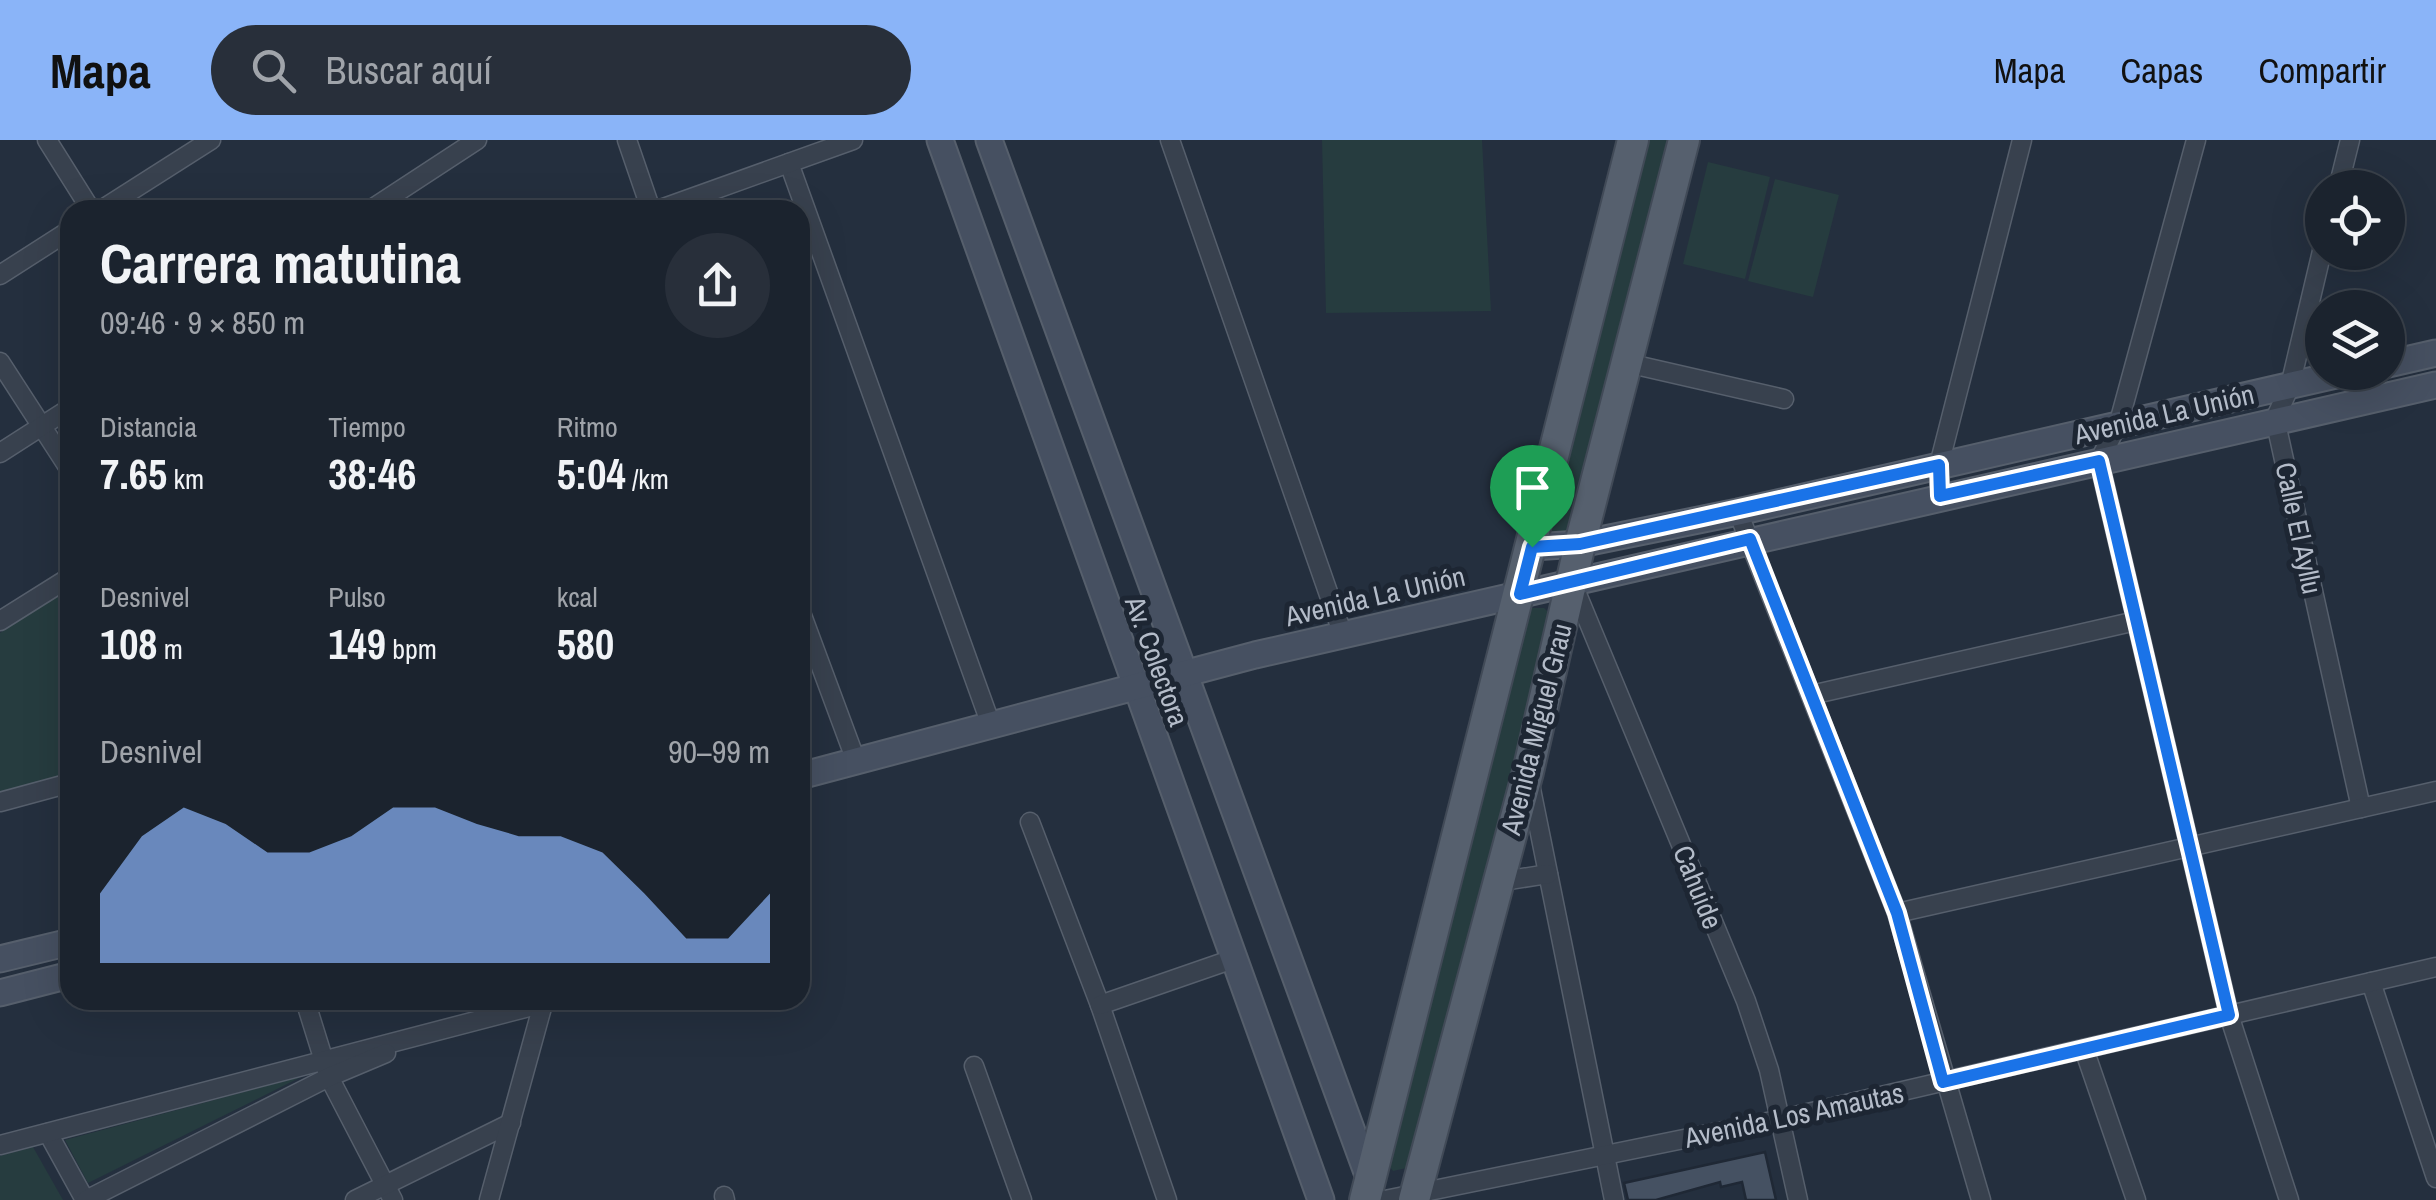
<!DOCTYPE html>
<html lang="es">
<head>
<meta charset="utf-8">
<style>
  body { margin:0; font-family:"Archivo Narrow",sans-serif; background:#282f3a; color:#f1f3f6; height:100vh; display:flex; flex-direction:column; font-size:38px; white-space:nowrap }
  * { box-sizing:border-box; margin:0 }
  p { font-size:32px; color:#a0a4aa }
  .icon { flex:none; width:55px; height:55px; fill:none; stroke:currentColor; stroke-width:2; stroke-linecap:round; stroke-linejoin:round }
  .map { position:relative; flex:1; overflow:hidden }
  .sheet { position:absolute; left:60px; top:60px; width:750px; height:810px; display:flex; flex-direction:column; background:#1b232e; border-radius:30px; box-shadow:0 10px 40px #0002,0 0 0 2px #39404a }
  .sheet>* { flex:none }
  .fabs { position:absolute; left:2305px; top:30px; display:grid; gap:20px }
  .fabs a { display:grid; place-items:center; width:100px; height:100px; border-radius:50%; background:#1b232e; box-shadow:0 10px 40px #0002,0 0 0 2px #39404a; font-size:50px }
  .pin { position:absolute; display:grid; place-items:center; width:85px; height:85px; color:#fff; margin:-102px -42px; border-radius:50% 50% 50% 0; rotate:-45deg; box-shadow:0 0 10px #0007 }
  .pin .icon { rotate:45deg }
  .round { display:grid; place-items:center; flex:none; width:105px; height:105px; border-radius:52px; background:#282f3a }
  .summary { display:flex; align-items:center; justify-content:space-between; height:170px; padding:0 40px }
  h1 { font-size:55px; font-weight:800; line-height:75px }
  .metrics { display:grid; grid-template-columns:repeat(3,1fr); gap:15px; height:170px; padding:10px 40px }
  .metrics div { display:grid; align-content:center }
  .metrics b { font-size:42px; font-weight:800 }
  .metrics small { font-size:28px; font-weight:400 }
  .metrics p { font-size:28px }
  .chart { height:280px; padding:20px 40px }
  .chart p { display:flex; justify-content:space-between }
  .chart svg { width:100%; height:180px; margin-top:10px; fill:#8ab4f8; opacity:.7 }
  header { display:flex; align-items:center; gap:60px; box-sizing:border-box; height:140px; padding:0 50px; background:#8ab4f8; color:#111 }
  header strong { font-size:48px }
  nav { display:flex; gap:55px; margin-inline-start:auto; font-size:35px }
  .search { width:700px; height:90px; background:#282f3a; display:flex; align-items:center; gap:25px; box-sizing:border-box; padding:0 35px; border-radius:55px; color:#a0a4aa; font-size:38px }
  .map>svg:first-child { display:block }
  .green { fill:#263c3f }
  .building { fill:#455162; stroke:#1f2835; stroke-width:2.5 }
  .lines { fill:none; stroke-linecap:round; stroke-linejoin:round }
  .street-casing { stroke:#565f6c; stroke-width:21 }
  .secondary-casing { stroke:#565f6c; stroke-width:29 }
  .primary-casing { stroke:#414a57; stroke-width:34 }
  .street { stroke:#38414e; stroke-width:18 }
  .secondary { stroke:#465061; stroke-width:25 }
  .primary { stroke:#56606e; stroke-width:30 }
  .route-casing { stroke:#fff; stroke-width:20 }
  .route { stroke:#1a73e8; stroke-width:12 }
  .labels { text-anchor:middle; dominant-baseline:central; stroke-width:10; stroke-linejoin:round; paint-order:stroke }
  .street-label { font-size:28px; fill:#b4bcc9; stroke:#1d2633 }
</style>
</head>
<body>
<header>
<strong>Mapa</strong>
<div class="search"><svg class="icon" aria-label="search" viewBox="0 0 24 24"><circle cx="10" cy="10" r="6"/><path d="M15 15l6 6"/></svg>Buscar aquí</div>
<nav><a>Mapa</a><a>Capas</a><a>Compartir</a></nav>
</header>
<div class="map">
<svg width="2436" height="1060" viewBox="0 0 2436 1060">
  <rect width="100%" height="100%" fill="#242f3e"/>
  <g class="green">
    <polygon points="1322,0 1482,0 1491,171 1326,173"/>
    <polygon points="1644,0 1678,0 1576,396 1551,395 1548,384"/>
    <polygon points="1708,22 1770,37 1745,139 1683,124"/>
    <polygon points="1775,39 1839,55 1813,157 1748,141"/>
    <polygon points="65,451 70,459 70,635 0,653 0,493"/>
    <polygon points="1529,468 1544,468 1551,475 1411,1027 1393,1031 1388,1025"/>
    <polygon points="303,936 88,1043 65,1000"/>
    <polygon points="33,1007 63,1060 0,1060 0,1016"/>
  </g>
  <polygon class="building" points="1765,1012 1776,1060 1746,1060 1742,1042 1721,1047 1720,1042 1656,1060 1628,1060 1624,1043"/>
  <g class="lines">
    <defs>
      <g id="street">
        <polyline points="47,0 91,70"/>
        <polyline points="627,0 651,70"/>
        <polyline points="1170,0 1343,495"/>
        <polyline points="2196,0 2119,282 2099,321 2229,875 2289,1060"/>
        <polyline points="789,23 991,585"/>
        <polyline points="2338,48 2350,0"/>
        <polyline points="101,70 211,0"/>
        <polyline points="370,70 477,0"/>
        <polyline points="658,70 853,0"/>
        <polyline points="2322,111 2290,246 2275,279 2361,668"/>
        <polyline points="0,135 70,90"/>
        <polyline points="0,222 70,330"/>
        <polyline points="1627,223 1784,259"/>
        <polyline points="0,313 70,268"/>
        <polyline points="1940,356 1939,325 2022,0"/>
        <polyline points="1738,372 1897,773 1981,1060"/>
        <polyline points="1574,447 1746,861 1769,930 1798,1060"/>
        <polyline points="800,470 856,621"/>
        <polyline points="0,481 70,437"/>
        <polyline points="1811,555 2136,481"/>
        <polyline points="1530,644 1614,1060"/>
        <polyline points="0,662 70,643"/>
        <polyline points="1030,682 1100,865 1167,1060"/>
        <polyline points="1497,742 1548,734"/>
        <polyline points="1897,773 2436,651"/>
        <polyline points="2371,842 2436,1038"/>
        <polyline points="305,860 329,937 393,1060"/>
        <polyline points="1100,865 1233,819"/>
        <polyline points="2084,909 2136,1060"/>
        <polyline points="974,926 1022,1060"/>
        <polyline points="48,993 85,1060"/>
        <polyline points="0,1005 556,860"/>
        <polyline points="724,1056 725,1060"/>
        <polyline points="86,1060 329,937 386,913"/>
        <polyline points="355,1060 511,983"/>
        <polyline points="489,1060 543,864"/>
        <polyline points="1385,1060 1782,979 2436,827"/>
      </g>
      <g id="secondary">
        <polyline points="940,0 1321,1060"/>
        <polyline points="989,0 1368,1035"/>
        <polyline points="2388,224 2436,213"/>
        <polyline points="1532,407 1580,404 1738,372 2349,232"/>
        <polyline points="800,636 1255,515 2436,245"/>
        <polyline points="0,819 70,802"/>
        <polyline points="0,853 70,835"/>
      </g>
      <g id="primary">
        <polyline points="1365,1060 1633,0"/>
        <polyline points="1414,1060 1528,632 1580,404 1684,0"/>
      </g>
    </defs>
    <use href="#street" class="street-casing"/>
    <use href="#secondary" class="secondary-casing"/>
    <use href="#primary" class="primary-casing"/>
    <use href="#street" class="street"/>
    <use href="#secondary" class="secondary"/>
    <use href="#primary" class="primary"/>
  </g>
  <g class="lines">
    <defs>
      <polygon id="route" points="2099,321 2229,875 1943,942 1897,773 1750,399 1520,454 1532,407 1580,404 1939,325 1940,356"/>
    </defs>
    <use href="#route" class="route-casing"/>
    <use href="#route" class="route"/>
  </g>
  <g class="labels">
    <g class="street-label">
      <text transform="translate(2164 274) rotate(-13)">Avenida La Unión</text>
      <text transform="translate(2299 388) rotate(78)">Calle El Ayllu</text>
      <text transform="translate(1375 456) rotate(-13)">Avenida La Unión</text>
      <text transform="translate(1157 521) rotate(70)">Av. Colectora</text>
      <text transform="translate(1536 589) rotate(-76)">Avenida Miguel Grau</text>
      <text transform="translate(1698 747) rotate(68)">Cahuide</text>
      <text transform="translate(1794 975) rotate(-12)">Avenida Los Amautas</text>
    </g>
  </g>
</svg>
<div class="fabs">
<a><svg class="icon" aria-label="locate" viewBox="0 0 24 24"><circle cx="12" cy="12" r="6"/><path d="M12 2v4M12 18v4M2 12h4M18 12h4"/></svg></a>
<a><svg class="icon" aria-label="layers" viewBox="0 0 24 24"><path d="M12 4l9 5-9 5-9-5zM3 14l9 5 9-5"/></svg></a>
</div>
<div class="pin" style="left:1532px;top:407px;background:#1e9e55"><svg class="icon" aria-label="arrive" viewBox="0 0 24 24"><path d="M6 21V4h12l-3 4 3 4H6"/></svg></div>
<section class="sheet">
<div class="summary"><div><h1>Carrera matutina</h1><p>09:46 · 9 × 850 m</p></div><a class="round"><svg class="icon" aria-label="share" viewBox="0 0 24 24"><path d="M12 15V3M7 8l5-5 5 5M5 13v7h14v-7"/></svg></a></div>
<div class="metrics">
<div><p>Distancia</p><b>7.65<small> km</small></b></div>
<div><p>Tiempo</p><b>38:46</b></div>
<div><p>Ritmo</p><b>5:04<small> /km</small></b></div>
</div>
<div class="metrics">
<div><p>Desnivel</p><b>108<small> m</small></b></div>
<div><p>Pulso</p><b>149<small> bpm</small></b></div>
<div><p>kcal</p><b>580</b></div>
</div>
<div class="chart"><p><span>Desnivel</span>90–99 m</p>
<svg viewBox="0 0 160 44" preserveAspectRatio="none"><path d="M0 44V27L10 13L20 6L30 10L40 17L50 17L60 13L70 6L80 6L90 10L100 13L110 13L120 17L130 27L140 38L150 38L160 27V44z"/></svg>
</div>
</section>
</div>
</body>
</html>
